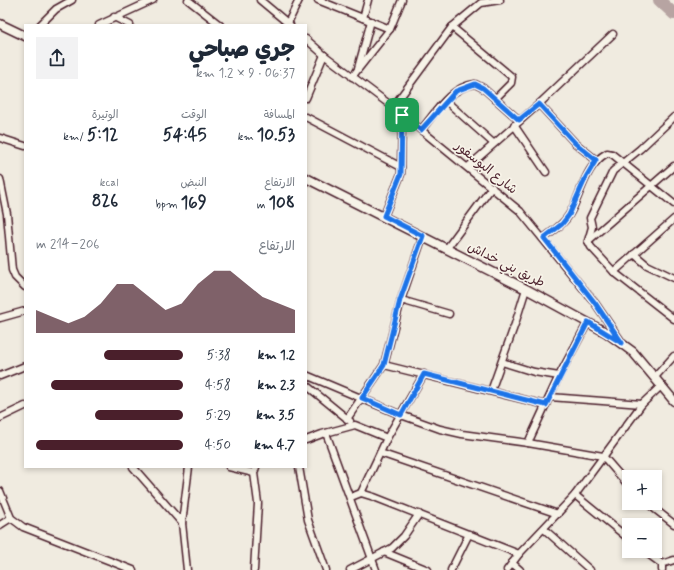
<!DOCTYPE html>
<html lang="ar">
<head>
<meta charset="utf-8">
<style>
  body { margin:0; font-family:Mynerve,"Playpen Sans Arabic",sans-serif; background:#f2f2f3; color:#1f2937; direction:rtl; height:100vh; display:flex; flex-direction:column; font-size:15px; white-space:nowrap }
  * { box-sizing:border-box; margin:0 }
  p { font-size:13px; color:#747a83 }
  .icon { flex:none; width:22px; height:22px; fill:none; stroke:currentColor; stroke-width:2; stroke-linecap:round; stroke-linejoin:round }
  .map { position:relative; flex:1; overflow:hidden; direction:ltr }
  .panel { position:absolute; left:24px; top:24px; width:283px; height:444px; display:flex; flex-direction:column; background:#fff; border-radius:0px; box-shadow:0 2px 6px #0003; direction:rtl }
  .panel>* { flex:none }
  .tools { position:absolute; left:622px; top:470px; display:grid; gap:8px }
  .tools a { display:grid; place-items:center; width:40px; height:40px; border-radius:0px; background:#fff; box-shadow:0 2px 6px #0003; font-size:20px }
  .pin { position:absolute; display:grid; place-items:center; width:34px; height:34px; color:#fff; margin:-17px; border-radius:8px; box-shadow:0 2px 6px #0006 }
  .round { display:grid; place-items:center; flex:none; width:42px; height:42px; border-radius:0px; background:#f2f2f3 }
  .head { display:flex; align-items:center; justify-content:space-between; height:68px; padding:0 12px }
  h1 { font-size:22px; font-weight:800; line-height:30px }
  .figures { display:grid; grid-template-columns:repeat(3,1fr); gap:6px; height:68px; padding:4px 12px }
  .figures div { display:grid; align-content:center }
  .figures b { font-size:17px; font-weight:800 }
  .figures small { font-size:11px; font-weight:400 }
  .figures p { font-size:11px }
  .chart { height:112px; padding:8px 12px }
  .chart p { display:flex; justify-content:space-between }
  .chart svg { width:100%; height:72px; margin-top:4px; fill:#4a1f2b; opacity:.7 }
  ul { padding:0 12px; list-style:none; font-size:13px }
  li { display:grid; grid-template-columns:64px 48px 1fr; align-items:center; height:30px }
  li i { height:10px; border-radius:5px; background:#4a1f2b }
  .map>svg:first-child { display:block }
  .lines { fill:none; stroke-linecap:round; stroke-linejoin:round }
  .river { stroke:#b7a4a2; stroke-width:12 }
  .minor-casing { stroke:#4a1f2b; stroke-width:9 }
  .major-casing { stroke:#4a1f2b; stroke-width:11 }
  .minor { stroke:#f7f3e8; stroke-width:6 }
  .major { stroke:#f7f3e8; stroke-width:8 }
  .route-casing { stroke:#fff; stroke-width:8 }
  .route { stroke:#1a73e8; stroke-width:5 }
  .labels { text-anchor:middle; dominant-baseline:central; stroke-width:3.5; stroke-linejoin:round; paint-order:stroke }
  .street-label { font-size:13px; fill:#4a1f2b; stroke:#f7f3e8 }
</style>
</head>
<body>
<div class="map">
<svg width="674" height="570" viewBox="0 0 674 570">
  <rect width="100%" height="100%" fill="#f0ebe0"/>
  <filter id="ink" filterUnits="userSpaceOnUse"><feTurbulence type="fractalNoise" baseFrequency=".025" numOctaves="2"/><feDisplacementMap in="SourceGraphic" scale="8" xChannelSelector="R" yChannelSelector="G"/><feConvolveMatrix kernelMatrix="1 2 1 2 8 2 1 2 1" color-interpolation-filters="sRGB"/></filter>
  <g filter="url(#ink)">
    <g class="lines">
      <polyline class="river" points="659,0 674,14"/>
      <defs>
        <g id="minor">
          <polyline points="188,0 220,25"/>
          <polyline points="260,0 290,25"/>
          <polyline points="318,0 390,29"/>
          <polyline points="114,17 130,25"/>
          <polyline points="363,18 368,0"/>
          <polyline points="40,25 56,9 72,0"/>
          <polyline points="99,25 153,0"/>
          <polyline points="287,25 299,0"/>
          <polyline points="452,27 512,77 511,83 495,99"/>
          <polyline points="306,39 324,55 393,107 520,211 595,303 621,341"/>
          <polyline points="358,68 371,21"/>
          <polyline points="352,77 390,29 402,0"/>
          <polyline points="306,98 324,55"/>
          <polyline points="446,101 493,143"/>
          <polyline points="539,104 575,143 596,160"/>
          <polyline points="393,107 452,27 481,3 500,0"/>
          <polyline points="306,117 401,167"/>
          <polyline points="674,117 640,149 613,171 590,218 592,227 588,241 591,247 614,272 674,319"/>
          <polyline points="514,125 546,172"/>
          <path d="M 421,130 C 436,112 450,87 475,84 L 483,88 L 519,120"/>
          <polyline points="0,138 25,146"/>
          <polyline points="468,167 539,104 613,34"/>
          <polyline points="0,179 7,214 12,270 15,277 25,287"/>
          <polyline points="384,216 401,174 402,115"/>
          <path d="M 544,238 C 553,231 563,225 569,215 C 582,194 584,166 607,153 L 612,154 L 674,204"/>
          <polyline points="588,241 674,166"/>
          <polyline points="447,248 492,187"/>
          <polyline points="634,254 647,265 674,278"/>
          <polyline points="614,272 674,219"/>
          <polyline points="401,300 449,314"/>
          <polyline points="0,318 25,311"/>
          <polyline points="502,362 534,372 559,376"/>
          <polyline points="384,365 546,405"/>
          <polyline points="306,375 401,415 440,429 462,434 528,443 603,456 629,486"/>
          <polyline points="0,376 25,366"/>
          <polyline points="655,377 674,356"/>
          <polyline points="306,385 350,421"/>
          <polyline points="491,391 515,324 526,289"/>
          <polyline points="550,397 642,404"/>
          <polyline points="0,418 25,406"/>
          <polyline points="347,419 384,365 401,300 423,236"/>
          <polyline points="326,433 376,570"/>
          <polyline points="306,440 322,434 355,425 387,438"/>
          <polyline points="528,443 559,376 588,322"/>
          <polyline points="380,453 558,514"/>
          <polyline points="133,467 182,523"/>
          <polyline points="229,467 254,473"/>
          <polyline points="299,467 308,520 326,570"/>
          <polyline points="0,491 11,518 23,527 133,570"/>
          <polyline points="361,493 387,438 424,374"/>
          <polyline points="575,495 629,539"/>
          <polyline points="351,497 361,493 374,497 519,554"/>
          <polyline points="647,503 674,524"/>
          <polyline points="0,525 11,518"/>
          <polyline points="544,529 590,570"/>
          <polyline points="644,551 662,564 662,570"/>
          <polyline points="384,552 428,570"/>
          <polyline points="512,563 520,570"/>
          <polyline points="662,564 674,560"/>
          <polyline points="187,570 182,523 189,467"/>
          <polyline points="254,570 258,503 254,473 256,467"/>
          <polyline points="350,570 392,548 404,536 419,514"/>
          <polyline points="451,570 469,534"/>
          <polyline points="507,570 519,554 575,495 642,404 662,385"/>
        </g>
        <g id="major">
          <polyline points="0,24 25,36"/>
          <polyline points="306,178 526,289 607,333 633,352 674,401"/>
        </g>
      </defs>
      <use href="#minor" class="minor-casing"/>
      <use href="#major" class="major-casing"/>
      <use href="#minor" class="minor"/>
      <use href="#major" class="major"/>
    </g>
  </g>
  <g class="lines" filter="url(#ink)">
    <defs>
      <polygon id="route" points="475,84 483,88 519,120 539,104 575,143 596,160 586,177 569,215 562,224 544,238 595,303 622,343 588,322 546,405 424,374 401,415 362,398 384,365 400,300 423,236 384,216 401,174 402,115 421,130 456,91"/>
    </defs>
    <use href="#route" class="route-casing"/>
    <use href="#route" class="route"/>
  </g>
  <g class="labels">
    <g class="street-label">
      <text transform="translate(486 168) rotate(39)">شارع البوسفور</text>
      <text transform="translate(506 265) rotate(27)">طريق بني خداش</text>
    </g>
  </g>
</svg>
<div class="tools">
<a>+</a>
<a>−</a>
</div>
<div class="pin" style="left:402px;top:115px;background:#1e9e55"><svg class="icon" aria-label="arrive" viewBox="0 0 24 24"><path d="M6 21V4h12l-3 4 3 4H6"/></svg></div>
<section class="panel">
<div class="head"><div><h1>جري صباحي</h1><p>06:37 · 9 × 1.2 km</p></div><a class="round"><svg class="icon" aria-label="share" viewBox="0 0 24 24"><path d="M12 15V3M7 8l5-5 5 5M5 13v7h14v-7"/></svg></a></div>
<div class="figures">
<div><p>المسافة</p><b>10.53<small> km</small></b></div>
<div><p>الوقت</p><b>54:45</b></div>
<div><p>الوتيرة</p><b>5:12<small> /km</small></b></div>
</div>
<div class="figures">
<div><p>الارتفاع</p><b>108<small> m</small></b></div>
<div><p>النبض</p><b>169<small> bpm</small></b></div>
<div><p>kcal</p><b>826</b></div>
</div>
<div class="chart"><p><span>الارتفاع</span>206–214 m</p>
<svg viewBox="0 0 160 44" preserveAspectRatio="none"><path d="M0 44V30L10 34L20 38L30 34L40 26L50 14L60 14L70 22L80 30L90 26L100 14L110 6L120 6L130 14L140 22L150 26L160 30V44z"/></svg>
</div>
<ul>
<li><b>1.2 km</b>5:38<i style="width:54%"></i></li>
<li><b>2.3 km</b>4:58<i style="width:90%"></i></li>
<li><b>3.5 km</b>5:29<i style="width:60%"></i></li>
<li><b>4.7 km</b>4:50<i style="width:100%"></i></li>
</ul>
</section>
</div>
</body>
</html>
